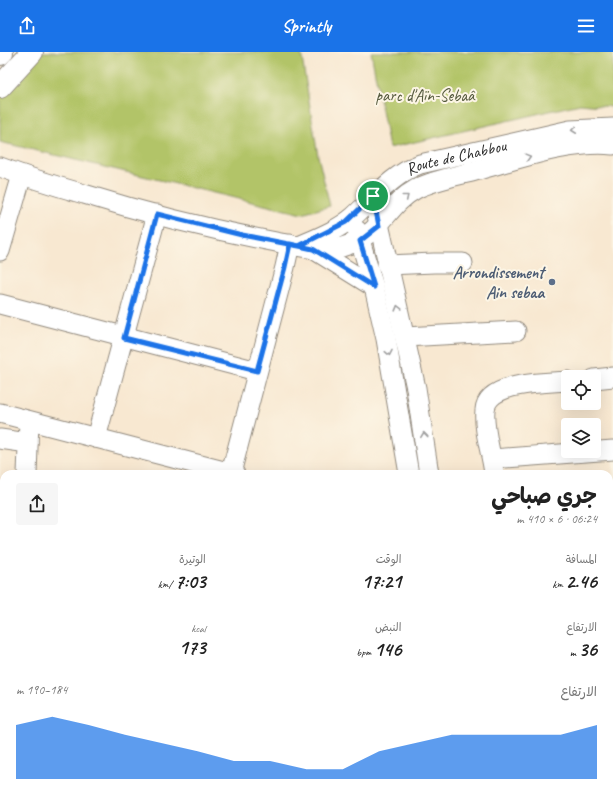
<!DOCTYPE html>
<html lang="ar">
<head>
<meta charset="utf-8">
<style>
  body { margin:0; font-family:Caveat,"Playpen Sans Arabic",sans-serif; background:#f6f6f6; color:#222; direction:rtl; height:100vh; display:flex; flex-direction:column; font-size:15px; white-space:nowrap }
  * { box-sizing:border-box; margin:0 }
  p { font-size:13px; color:#767676 }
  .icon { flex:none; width:22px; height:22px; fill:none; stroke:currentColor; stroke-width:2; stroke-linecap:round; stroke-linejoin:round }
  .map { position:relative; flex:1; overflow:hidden; direction:ltr }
  .drawer { position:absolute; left:0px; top:418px; width:613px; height:324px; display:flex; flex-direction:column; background:#fff; border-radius:12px 12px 0 0; box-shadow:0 4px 16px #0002; direction:rtl }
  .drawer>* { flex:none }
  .controls { position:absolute; left:561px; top:318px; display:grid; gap:8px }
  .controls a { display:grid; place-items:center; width:40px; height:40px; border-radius:4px; background:#fff; box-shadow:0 4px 16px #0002; font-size:20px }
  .pin { position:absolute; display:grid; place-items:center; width:34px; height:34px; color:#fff; margin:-17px; border:2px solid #fff; border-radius:50%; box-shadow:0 1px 4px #0007 }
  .round { display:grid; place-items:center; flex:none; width:42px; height:42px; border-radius:4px; background:#f6f6f6 }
  .headline { display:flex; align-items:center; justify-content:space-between; height:68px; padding:0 16px }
  h1 { font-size:22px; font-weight:700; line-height:30px }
  .metrics { display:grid; grid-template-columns:repeat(3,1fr); gap:6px; height:68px; padding:4px 16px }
  .metrics div { display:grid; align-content:center }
  .metrics b { font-size:20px; font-weight:700 }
  .metrics small { font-size:11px; font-weight:400 }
  .metrics p { font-size:11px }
  .chart { height:112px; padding:8px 16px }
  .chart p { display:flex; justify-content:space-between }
  .chart svg { width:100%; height:72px; margin-top:4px; fill:#1a73e8; opacity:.7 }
  header { display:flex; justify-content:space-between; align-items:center; height:52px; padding:0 16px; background:#1a73e8; color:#fff; font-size:18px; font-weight:700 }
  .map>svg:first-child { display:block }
  .green { fill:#b2c467; stroke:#6e7849 }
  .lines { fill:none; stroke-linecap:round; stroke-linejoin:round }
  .minor-casing { stroke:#928a7e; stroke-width:21 }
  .major-casing { stroke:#928a7e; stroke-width:24 }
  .minor { stroke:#fff; stroke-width:19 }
  .major { stroke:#fff; stroke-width:22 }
  .oneway { stroke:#a0a0a0 }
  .route-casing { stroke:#fff; stroke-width:8 }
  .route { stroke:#1a73e8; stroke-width:5 }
  .service-dot { fill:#5c6f8a; stroke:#fcf5e5; stroke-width:1.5 }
  .labels { text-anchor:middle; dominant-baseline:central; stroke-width:4; stroke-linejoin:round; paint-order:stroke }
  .park-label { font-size:17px; fill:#54593d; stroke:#fcf5e5 }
  .street-label { font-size:17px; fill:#2b2b2b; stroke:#fcf5e5 }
  .service-label { font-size:17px; font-weight:bold; fill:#4e5e75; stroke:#fcf5e5; text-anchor:end }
</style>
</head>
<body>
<header><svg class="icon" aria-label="menu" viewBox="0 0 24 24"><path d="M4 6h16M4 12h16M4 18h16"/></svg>Sprintly<svg class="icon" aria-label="share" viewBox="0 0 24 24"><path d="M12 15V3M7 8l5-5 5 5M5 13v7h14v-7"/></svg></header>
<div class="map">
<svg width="613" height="742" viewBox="0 0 613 742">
  <rect width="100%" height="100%" fill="#fcf5e5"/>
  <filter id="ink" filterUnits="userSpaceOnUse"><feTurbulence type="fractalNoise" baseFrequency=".025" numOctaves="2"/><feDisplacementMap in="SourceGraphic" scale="8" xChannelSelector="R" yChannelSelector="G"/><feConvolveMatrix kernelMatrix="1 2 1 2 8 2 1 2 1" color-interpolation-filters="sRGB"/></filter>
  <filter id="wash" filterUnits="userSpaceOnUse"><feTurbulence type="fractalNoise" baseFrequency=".012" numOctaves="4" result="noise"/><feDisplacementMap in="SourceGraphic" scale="16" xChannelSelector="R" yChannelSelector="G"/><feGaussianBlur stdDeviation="0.9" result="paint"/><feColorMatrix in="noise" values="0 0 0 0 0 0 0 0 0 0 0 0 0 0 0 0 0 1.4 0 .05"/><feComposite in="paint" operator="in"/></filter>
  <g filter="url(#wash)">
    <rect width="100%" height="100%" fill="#f8e8d1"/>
    <g class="green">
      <polygon points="23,0 301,0 318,104 330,154 302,162 0,90 0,33"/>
      <polygon points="371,0 613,0 613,55 580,52 389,96"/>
    </g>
  </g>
  <g filter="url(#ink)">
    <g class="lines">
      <defs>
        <g id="minor">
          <path d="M 0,115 C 27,125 56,134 84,142 C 145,161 208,177 271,189 C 294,193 319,201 342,195 C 383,183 385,154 416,137 C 434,128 456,124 475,119 C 516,108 572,88 613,93"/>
          <polyline points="377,163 416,336 429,422"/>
          <polyline points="357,178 374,235 386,287 409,422"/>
          <path id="s1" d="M 299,194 C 317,186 338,178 353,165 C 375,145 392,123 420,112 L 570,78 L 613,76"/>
          <polyline points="313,197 374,235"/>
          <polyline points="0,199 22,123"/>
          <polyline points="387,213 434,211 463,211"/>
          <polyline points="0,252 257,319"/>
          <polyline points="405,285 516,279"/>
          <polyline points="594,327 613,325"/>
          <polyline points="0,361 235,422"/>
          <polyline points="96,386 157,162"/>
          <polyline points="0,387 28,391"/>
          <polyline points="492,407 613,398"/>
          <polyline points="231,421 285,215 290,192"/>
          <polyline points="27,422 29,369"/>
          <path d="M 494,422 C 492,402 483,379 485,358 C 487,329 547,331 568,329"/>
          <polyline points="0,462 4,463"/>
          <polyline points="609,521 613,521"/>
          <polyline points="0,525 4,525"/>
          <polyline points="0,563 4,563"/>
          <polyline points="609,640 613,640"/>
          <polyline points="413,742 413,738"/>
          <polyline points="429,742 430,738"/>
          <polyline points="495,742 495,738"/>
        </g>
        <g id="major">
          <polyline points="0,2 2,0"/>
          <polyline points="0,35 32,0"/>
        </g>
      </defs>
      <use href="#minor" class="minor-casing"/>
      <use href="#major" class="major-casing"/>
      <use href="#minor" class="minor"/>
      <use href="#major" class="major"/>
    </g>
    <defs><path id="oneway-chevron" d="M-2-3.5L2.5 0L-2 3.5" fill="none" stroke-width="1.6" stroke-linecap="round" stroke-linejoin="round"/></defs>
    <g class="oneway">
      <use href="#oneway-chevron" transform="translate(574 78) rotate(174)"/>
      <use href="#oneway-chevron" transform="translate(528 105) rotate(-15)"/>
      <use href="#oneway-chevron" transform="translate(406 145) rotate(-39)"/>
      <use href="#oneway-chevron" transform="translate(398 256) rotate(-105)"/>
      <use href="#oneway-chevron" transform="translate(389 301) rotate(79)"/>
      <use href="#oneway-chevron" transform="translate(424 383) rotate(-97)"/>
    </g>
  </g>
  <g class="lines" filter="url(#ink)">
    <defs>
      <polyline id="route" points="373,144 346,170 299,194 242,183 157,162 124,286 257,319 285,215 290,192 313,197 374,235 360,189 379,174 373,144"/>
    </defs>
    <use href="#route" class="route-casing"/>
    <use href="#route" class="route"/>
  </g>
  <circle class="service-dot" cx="552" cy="230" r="4"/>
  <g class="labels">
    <g class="park-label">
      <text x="425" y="43">parc d'Aïn-Sebaâ</text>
    </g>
    <g class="street-label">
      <text stroke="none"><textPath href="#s1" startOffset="184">Route de Chabbou</textPath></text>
    </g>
    <g class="service-label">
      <text x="544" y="220">Arrondissement<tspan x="544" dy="20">Ain sebaa</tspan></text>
    </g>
  </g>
</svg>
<div class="controls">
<a><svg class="icon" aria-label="locate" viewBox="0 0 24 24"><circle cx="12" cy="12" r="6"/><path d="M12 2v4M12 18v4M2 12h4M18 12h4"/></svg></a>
<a><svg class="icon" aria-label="layers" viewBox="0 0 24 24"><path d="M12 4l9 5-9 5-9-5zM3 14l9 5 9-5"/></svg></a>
</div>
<div class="pin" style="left:373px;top:144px;background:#1e9e55"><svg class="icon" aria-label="arrive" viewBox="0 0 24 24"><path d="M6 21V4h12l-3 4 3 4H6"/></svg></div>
<section class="drawer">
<div class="headline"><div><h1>جري صباحي</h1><p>06:24 · 6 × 410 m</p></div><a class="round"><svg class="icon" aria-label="share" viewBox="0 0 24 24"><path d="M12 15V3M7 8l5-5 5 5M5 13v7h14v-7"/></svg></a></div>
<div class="metrics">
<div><p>المسافة</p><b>2.46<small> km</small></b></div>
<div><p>الوقت</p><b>17:21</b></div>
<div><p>الوتيرة</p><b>7:03<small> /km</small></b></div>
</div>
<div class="metrics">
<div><p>الارتفاع</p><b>36<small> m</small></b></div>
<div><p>النبض</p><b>146<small> bpm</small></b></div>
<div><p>kcal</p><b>173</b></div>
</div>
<div class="chart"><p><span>الارتفاع</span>184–190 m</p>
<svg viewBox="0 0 160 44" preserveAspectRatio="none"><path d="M0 44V11L10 6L20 11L30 17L40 22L50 27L60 33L70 33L80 38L90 38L100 27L110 22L120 17L130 17L140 17L150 17L160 11V44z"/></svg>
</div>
</section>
</div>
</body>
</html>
